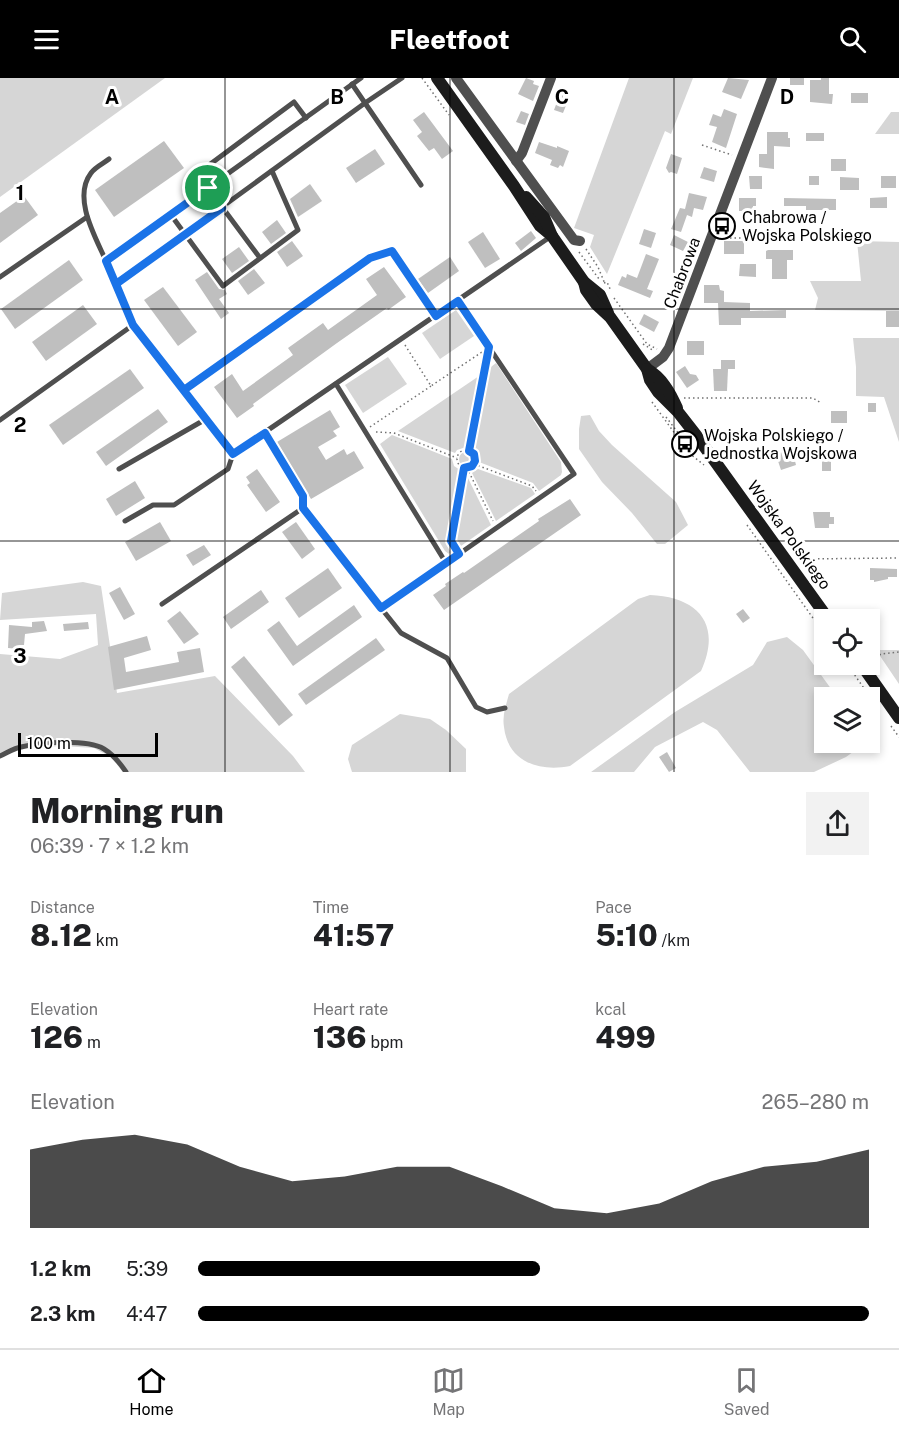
<!DOCTYPE html>
<html lang="en">
<head>
<meta charset="utf-8">
<style>
  body { margin:0; font-family:"Public Sans",sans-serif; background:#f2f2f2; color:#202124; height:100vh; display:flex; flex-direction:column; font-size:22px; white-space:nowrap }
  * { box-sizing:border-box; margin:0 }
  p { font-size:20px; color:#757577 }
  .icon { flex:none; width:33px; height:33px; fill:none; stroke:currentColor; stroke-width:2; stroke-linecap:round; stroke-linejoin:round }
  .map { position:relative; height:694px; overflow:hidden }
  .sheet { display:flex; flex-direction:column; background:#fff; flex:1 }
  .sheet>* { flex:none }
  .buttons { position:absolute; left:814px; top:531px; display:grid; gap:12px }
  .buttons a { display:grid; place-items:center; width:66px; height:66px; border-radius:0px; background:#fff; box-shadow:0 3px 9px #0003; font-size:30px }
  .scale { position:absolute; left:18px; bottom:15px; width:140px; box-sizing:border-box; padding-left:6px; border:3px solid #000; border-top:0; font-size:16px; line-height:21px; white-space:nowrap; color:#000; -webkit-text-stroke:4px #fff; paint-order:stroke }
  .pin { position:absolute; display:grid; place-items:center; width:51px; height:51px; color:#fff; margin:-26px; border:3px solid #fff; border-radius:50%; box-shadow:0 2px 6px #0007 }
  .round { display:grid; place-items:center; flex:none; width:63px; height:63px; border-radius:0px; background:#f2f2f2 }
  .overview { display:flex; align-items:center; justify-content:space-between; height:102px; padding:0 30px }
  h1 { font-size:33px; font-weight:800; line-height:45px }
  .stats { display:grid; grid-template-columns:repeat(3,1fr); gap:9px; height:102px; padding:6px 30px }
  .stats div { display:grid; align-content:center }
  .stats b { font-size:30px; font-weight:800 }
  .stats small { font-size:16px; font-weight:400 }
  .stats p { font-size:16px }
  .chart { height:168px; padding:12px 30px }
  .chart p { display:flex; justify-content:space-between }
  .chart svg { width:100%; height:108px; margin-top:6px; fill:#000; opacity:.7 }
  ul { padding:0 30px; list-style:none; font-size:20px }
  li { display:grid; grid-template-columns:96px 72px 1fr; align-items:center; height:45px }
  li i { height:15px; border-radius:8px; background:#000 }
  header { display:flex; justify-content:space-between; align-items:center; height:78px; padding:0 30px; background:#000; color:#fff; font-size:27px; font-weight:800 }
  .dock { display:flex; justify-content:space-around; align-items:center; height:84px; border-top:2px solid #e0e0e0; background:#fff; font-size:16px; color:#757577 }
  .dock a { display:grid; justify-items:center; gap:3px }
  .dock .on { color:#000 }
  .map>svg:first-child { display:block }
  .green { fill:#d6d6d6 }
  .building { fill:#bfbfbf }
  .lines { fill:none; stroke-linecap:round; stroke-linejoin:round }
  .path { stroke:#717171; stroke-width:1.5; stroke-dasharray:1.5 3; stroke-linecap:butt }
  .service { stroke:#4f4f4f; stroke-width:5 }
  .minor { stroke:#4f4f4f; stroke-width:10 }
  .secondary { stroke:#1c1c1c; stroke-width:12 }
  .route-casing { stroke:#fff; stroke-width:12 }
  .route { stroke:#1a73e8; stroke-width:8 }
  .grid { fill:none; stroke:#000; stroke-width:1.5; stroke-opacity:0.55 }
  .labels { text-anchor:middle; dominant-baseline:central; stroke-width:6; stroke-linejoin:round; paint-order:stroke }
  .poi-label { font-size:16px; fill:#000; stroke:#fff; text-anchor:start }
  .street-label { font-size:16px; fill:#000; stroke:#fff }
  .grid-label { font-size:20px; text-anchor:middle; font-weight:bold; fill:#000; stroke:#fff; stroke-width:6; stroke-linejoin:round; paint-order:stroke }
</style>
</head>
<body>
<header><svg class="icon" aria-label="menu" viewBox="0 0 24 24"><path d="M4 6h16M4 12h16M4 18h16"/></svg>Fleetfoot<svg class="icon" aria-label="search" viewBox="0 0 24 24"><circle cx="10" cy="10" r="6"/><path d="M15 15l6 6"/></svg></header>
<div class="map">
<svg width="899" height="694" viewBox="0 0 899 694">
  <rect width="100%" height="100%" fill="#fff"/>
  <g class="green">
    <polygon points="0,0 165,0 0,119"/>
    <polygon points="629,0 693,0 671,56 665,53 607,196 590,169 594,157 574,150"/>
    <polygon points="891,34 899,34 899,56 875,56"/>
    <polygon points="857,163 899,164 899,233 815,232 818,220 810,203 861,203"/>
    <polygon points="456,232 474,258 440,281 422,255"/>
    <polygon points="853,260 899,260 899,364 884,319 856,318 856,289"/>
    <polygon points="388,279 407,306 363,335 345,307"/>
    <polygon points="496,285 561,384 562,394 561,397 539,413 533,405 479,384 478,377 472,371 487,292"/>
    <polygon points="479,298 466,369 457,372 455,375 398,353"/>
    <polygon points="590,337 599,353 612,367 676,424 688,447 665,466 657,466 632,435 602,404 579,371 579,351 581,338"/>
    <polygon points="392,357 452,381 454,388 460,392 448,462 452,473 449,476 445,473 380,366"/>
    <circle cx="466" cy="381" r="7"/>
    <polygon points="478,391 531,410 535,416 496,443 472,395"/>
    <polygon points="466,396 491,447 458,470 455,464"/>
    <polygon points="83,504 101,508 117,615 215,598 293,678 305,694 123,694 111,679 94,670 62,668 21,670 0,680 0,576 60,581 98,567 96,536 0,542 2,515"/>
    <path d="M 650,517 C 699,519 722,547 701,593 L 570,688 C 539,694 508,684 504,649 C 502,638 506,627 509,616 L 638,521 Z"/>
    <polygon points="787,559 803,572 837,619 825,620 825,664 857,665 857,671 846,679 814,694 750,694 717,652 703,644 655,669 634,694 591,694 675,634 753,587 767,564"/>
    <polygon points="876,572 899,572 899,606"/>
    <polygon points="400,636 430,641 446,652 466,671 466,694 352,694 348,681 352,667"/>
  </g>
  <g class="building">
    <polygon points="526,0 534,3 533,6 539,8 533,23 518,16"/>
    <polygon points="728,0 749,2 741,21 722,14"/>
    <rect x="790" y="0" width="14" height="7"/>
    <polygon points="821,0 829,0 829,16 833,16 832,26 810,24 810,2 821,2"/>
    <rect x="851" y="15" width="17" height="10"/>
    <polygon points="560,16 569,20 563,35 554,32"/>
    <polygon points="724,31 737,36 726,70 712,64 717,49 709,47 713,36 721,39"/>
    <polygon points="521,33 529,36 525,47 516,44"/>
    <polygon points="424,34 453,73 442,81 434,70 429,73 417,58 422,54 413,42"/>
    <polygon points="767,54 788,54 788,60 790,60 790,69 774,68 774,91 759,89 759,76 767,76"/>
    <rect x="806" y="55" width="18" height="8"/>
    <polygon points="164,63 184,90 114,139 95,112"/>
    <polygon points="539,64 557,70 557,68 569,73 563,89 560,87 558,90 550,87 552,82 535,75"/>
    <polygon points="375,71 385,86 356,105 346,90"/>
    <polygon points="671,76 682,80 677,96 671,94 669,95 666,90"/>
    <rect x="831" y="81" width="15" height="12"/>
    <polygon points="704,89 717,93 714,104 700,100"/>
    <polygon points="749,98 762,98 762,111 750,111"/>
    <rect x="809" y="98" width="10" height="9"/>
    <rect x="881" y="98" width="15" height="12"/>
    <polygon points="840,99 859,100 859,112 840,112"/>
    <polygon points="310,106 322,123 298,139 290,121"/>
    <polygon points="689,115 707,119 703,132 694,130 692,139 687,137 681,154 671,151 680,130 685,131"/>
    <polygon points="24,118 38,137 0,165 0,135"/>
    <polygon points="887,119 887,130 870,130 870,120"/>
    <polygon points="739,120 756,120 756,128 753,128 753,133 739,133"/>
    <polygon points="784,120 836,121 836,132 806,132 806,128 784,128"/>
    <polygon points="277,142 286,155 271,166 262,154"/>
    <polygon points="644,151 656,155 651,170 639,166"/>
    <polygon points="531,153 536,160 521,173 515,165"/>
    <polygon points="483,154 500,181 485,190 468,164"/>
    <polygon points="674,157 688,164 683,173 670,167"/>
    <polygon points="292,163 303,178 287,189 277,174"/>
    <rect x="724" y="163" width="20" height="13"/>
    <polygon points="239,169 249,183 232,195 222,181"/>
    <polygon points="768,172 793,172 793,182 787,182 787,201 772,201 772,181 766,181 766,173"/>
    <polygon points="646,176 659,181 647,211 653,213 650,220 618,207 622,198 626,200 627,196 637,200"/>
    <polygon points="450,179 459,193 428,215 418,201"/>
    <polygon points="69,182 83,202 15,251 1,231"/>
    <polygon points="740,186 756,186 756,199 739,198"/>
    <polygon points="384,189 406,219 388,232 387,230 337,265 253,326 254,328 237,340 214,309 232,296 243,313 293,277 288,270 323,245 328,252 377,217 366,201"/>
    <polygon points="254,191 265,205 248,217 238,203"/>
    <polygon points="207,194 219,211 225,212 227,216 219,221 229,235 221,241 195,202"/>
    <polygon points="704,207 719,207 720,212 724,213 724,224 750,225 750,233 786,232 786,240 741,240 741,247 719,247 718,225 704,225"/>
    <polygon points="163,209 197,254 178,268 144,222"/>
    <polygon points="83,227 97,246 46,283 32,264"/>
    <rect x="886" y="233" width="13" height="16"/>
    <polygon points="644,236 659,244 654,254 639,246"/>
    <rect x="687" y="263" width="17" height="14"/>
    <rect x="721" y="282" width="14" height="9"/>
    <polygon points="685,288 690,296 696,297 699,302 687,310 676,294"/>
    <polygon points="130,291 144,310 63,367 49,347"/>
    <polygon points="713,291 728,291 727,313 714,313"/>
    <rect x="868" y="325" width="8" height="9"/>
    <polygon points="158,331 168,344 106,388 96,374"/>
    <polygon points="330,332 340,349 333,353 337,358 318,369 326,382 344,371 347,377 354,373 364,390 311,421 277,364"/>
    <rect x="831" y="333" width="16" height="12"/>
    <polygon points="783,374 787,377 793,375 796,387 781,392 777,380 779,375"/>
    <polygon points="831,381 831,393 822,393 822,382"/>
    <polygon points="257,391 280,424 266,434 247,407 250,405 246,399"/>
    <polygon points="135,403 145,420 116,438 106,421"/>
    <polygon points="570,421 581,437 444,532 433,517 446,508 445,506 463,494 464,495 539,443 538,441"/>
    <polygon points="813,434 830,434 830,439 834,439 834,446 829,446 829,450 815,450"/>
    <polygon points="160,444 171,463 136,483 125,464"/>
    <polygon points="296,444 315,471 302,481 282,454"/>
    <polygon points="204,467 211,477 193,488 186,477"/>
    <polygon points="328,490 342,510 299,540 285,520"/>
    <polygon points="870,490 897,491 897,499 888,499 888,501 874,504 874,502 870,502"/>
    <polygon points="120,509 135,536 124,542 109,515"/>
    <polygon points="261,512 269,524 231,551 223,539"/>
    <polygon points="354,527 362,539 293,588 267,552 279,543 297,568"/>
    <polygon points="743,531 750,540 743,545 736,536"/>
    <polygon points="180,533 199,556 184,566 167,543"/>
    <polygon points="44,543 47,553 25,556 24,567 20,567 20,571 8,570 9,547 32,549 32,544"/>
    <polygon points="88,544 89,551 64,553 63,546"/>
    <polygon points="147,558 151,572 124,580 126,594 179,584 177,574 200,570 204,594 114,612 108,569"/>
    <polygon points="376,560 385,572 306,627 298,616"/>
    <polygon points="244,578 293,637 279,648 231,589"/>
    <polygon points="667,674 676,690 669,694 659,679"/>
  </g>
  <g class="lines">
    <g class="path">
      <polyline points="422,0 449,37"/>
      <polyline points="702,67 732,77"/>
      <polyline points="721,160 774,160"/>
      <polyline points="586,171 598,189 605,206"/>
      <polyline points="579,174 599,201"/>
      <polyline points="604,205 607,204 611,213"/>
      <polyline points="614,220 647,266 657,271"/>
      <polyline points="643,266 654,273"/>
      <polyline points="405,267 431,308 482,274"/>
      <polyline points="684,320 813,320 821,325"/>
      <polyline points="652,324 689,375 704,387"/>
      <polyline points="666,339 692,373 692,376"/>
      <polyline points="370,349 431,308"/>
      <polyline points="376,354 394,355 457,380"/>
      <circle cx="466" cy="381" r="9"/>
      <polyline points="469,373 487,280"/>
      <polyline points="474,386 532,408 536,413"/>
      <polyline points="467,390 493,443"/>
      <polyline points="747,447 825,557"/>
      <polyline points="456,471 451,463 464,390"/>
      <polyline points="800,481 899,480"/>
      <polyline points="872,582 881,576 899,574"/>
      <polyline points="847,586 877,629"/>
      <polyline points="891,648 899,659"/>
    </g>
    <g class="service">
      <polyline points="361,0 106,183 133,247 233,376 550,159"/>
      <polyline points="352,6 421,107"/>
      <polyline points="208,110 260,180"/>
      <polyline points="200,116 201,93 294,24 306,40"/>
      <polyline points="171,137 223,208 298,152 272,93"/>
      <path d="M 106,183 C 96,160 72,120 91,95 C 95,89 104,85 109,81"/>
      <polyline points="0,199 87,139"/>
      <polyline points="116,206 365,25 402,0"/>
      <polyline points="184,312 370,180 391,173 437,238"/>
      <polyline points="0,342 133,247"/>
      <polyline points="265,355 303,418 303,430 381,530 446,485 336,306"/>
      <polyline points="119,391 206,341"/>
      <polyline points="125,443 153,427 174,427 228,391 233,376"/>
      <polyline points="446,485 574,396 458,223"/>
      <polyline points="162,526 303,430"/>
      <polyline points="381,530 401,555 447,580 476,629 487,634 505,630"/>
      <path d="M 0,678 C 7,675 14,670 21,669 C 40,664 87,661 104,671 C 114,677 120,685 126,694"/>
    </g>
    <g class="minor">
      <polyline points="456,0 574,162 580,163"/>
      <polyline points="516,83 522,75 551,0"/>
      <polyline points="647,291 663,279 669,270 772,0"/>
    </g>
    <g class="secondary">
      <polyline points="437,0 514,108 540,148 552,158 584,204 600,217 608,235"/>
      <polyline points="526,119 544,139 552,158"/>
      <polyline points="584,204 586,212 596,226 610,239 647,291 650,302 658,314 678,334 696,357 829,542"/>
      <path d="M 647,291 C 662,300 670,314 677,330"/>
      <polyline points="861,586 899,640"/>
    </g>
  </g>
  <g class="lines">
    <defs>
      <polyline id="route" points="208,110 106,183 133,247 233,376 265,355 303,418 303,430 381,530 459,476 451,463 464,390 472,388 475,383 474,376 469,373 489,269 458,223 436,238 392,173 370,180 184,312 133,247 116,206 222,130 208,110"/>
    </defs>
    <use href="#route" class="route-casing"/>
    <use href="#route" class="route"/>
  </g>
  <path class="grid" d="M 225,0 L 225,694M 450,0 L 450,694M 674,0 L 674,694M 0,231 L 899,231M 0,463 L 899,463"/>
  <defs>
    <symbol id="bus-ring" viewBox="-11 -11 22 22"><circle r="9.5" fill="#fff" stroke="#000" stroke-width="1.5"/><path d="M-5-6H5V4H4V6H2V4H-2V6H-4V4H-5ZM-3.5-4V0h7V-4ZM-3.5 1.2v1.5H-2V1.2ZM2 1.2v1.5H3.5V1.2Z" fill="#000"/></symbol>
  </defs>
  <g fill-rule="evenodd">
    <use href="#bus-ring" x="707" y="133" width="30" height="30"/>
    <use href="#bus-ring" x="670" y="351" width="30" height="30"/>
  </g>
  <g class="labels">
    <g class="poi-label">
      <text x="742" y="139">Chabrowa /<tspan x="742" dy="18">Wojska Polskiego</tspan></text>
      <text x="704" y="357">Wojska Polskiego /<tspan x="704" dy="18">Jednostka Wojskowa</tspan></text>
    </g>
    <g class="street-label">
      <text transform="translate(682 195) rotate(-69)">Chabrowa</text>
      <text transform="translate(789 457) rotate(54)">Wojska Polskiego</text>
    </g>
  </g>
  <g class="grid-label">
    <text x="112" y="26">A</text>
    <text x="337" y="26">B</text>
    <text x="562" y="26">C</text>
    <text x="787" y="26">D</text>
    <text x="20" y="122">1</text>
    <text x="20" y="354">2</text>
    <text x="20" y="585">3</text>
  </g>
</svg>
<div class="buttons">
<a><svg class="icon" aria-label="locate" viewBox="0 0 24 24"><circle cx="12" cy="12" r="6"/><path d="M12 2v4M12 18v4M2 12h4M18 12h4"/></svg></a>
<a><svg class="icon" aria-label="layers" viewBox="0 0 24 24"><path d="M12 4l9 5-9 5-9-5zM3 14l9 5 9-5"/></svg></a>
</div>
<div class="scale">100 m</div>
<div class="pin" style="left:208px;top:110px;background:#1e9e55"><svg class="icon" aria-label="arrive" viewBox="0 0 24 24"><path d="M6 21V4h12l-3 4 3 4H6"/></svg></div>
</div>
<section class="sheet">
<div class="overview"><div><h1>Morning run</h1><p>06:39 · 7 × 1.2 km</p></div><a class="round"><svg class="icon" aria-label="share" viewBox="0 0 24 24"><path d="M12 15V3M7 8l5-5 5 5M5 13v7h14v-7"/></svg></a></div>
<div class="stats">
<div><p>Distance</p><b>8.12<small> km</small></b></div>
<div><p>Time</p><b>41:57</b></div>
<div><p>Pace</p><b>5:10<small> /km</small></b></div>
</div>
<div class="stats">
<div><p>Elevation</p><b>126<small> m</small></b></div>
<div><p>Heart rate</p><b>136<small> bpm</small></b></div>
<div><p>kcal</p><b>499</b></div>
</div>
<div class="chart"><p><span>Elevation</span>265–280 m</p>
<svg viewBox="0 0 160 44" preserveAspectRatio="none"><path d="M0 44V12L10 8L20 6L30 10L40 19L50 25L60 23L70 19L80 19L90 27L100 36L110 38L120 34L130 25L140 19L150 17L160 12V44z"/></svg>
</div>
<ul>
<li><b>1.2 km</b>5:39<i style="width:51%"></i></li>
<li><b>2.3 km</b>4:47<i style="width:100%"></i></li>
</ul>
</section>
<nav class="dock">
<a class="on"><svg class="icon" aria-label="home" viewBox="0 0 24 24"><path d="M3 11l9-7 9 7M6 9v11h12V9"/></svg>Home</a>
<a><svg class="icon" aria-label="map" viewBox="0 0 24 24"><path d="M3 6l6-2 6 2 6-2v14l-6 2-6-2-6 2zM9 4v14M15 6v14"/></svg>Map</a>
<a><svg class="icon" aria-label="saved" viewBox="0 0 24 24"><path d="M7 4h10v16l-5-4-5 4z"/></svg>Saved</a>
</nav>
</body>
</html>
